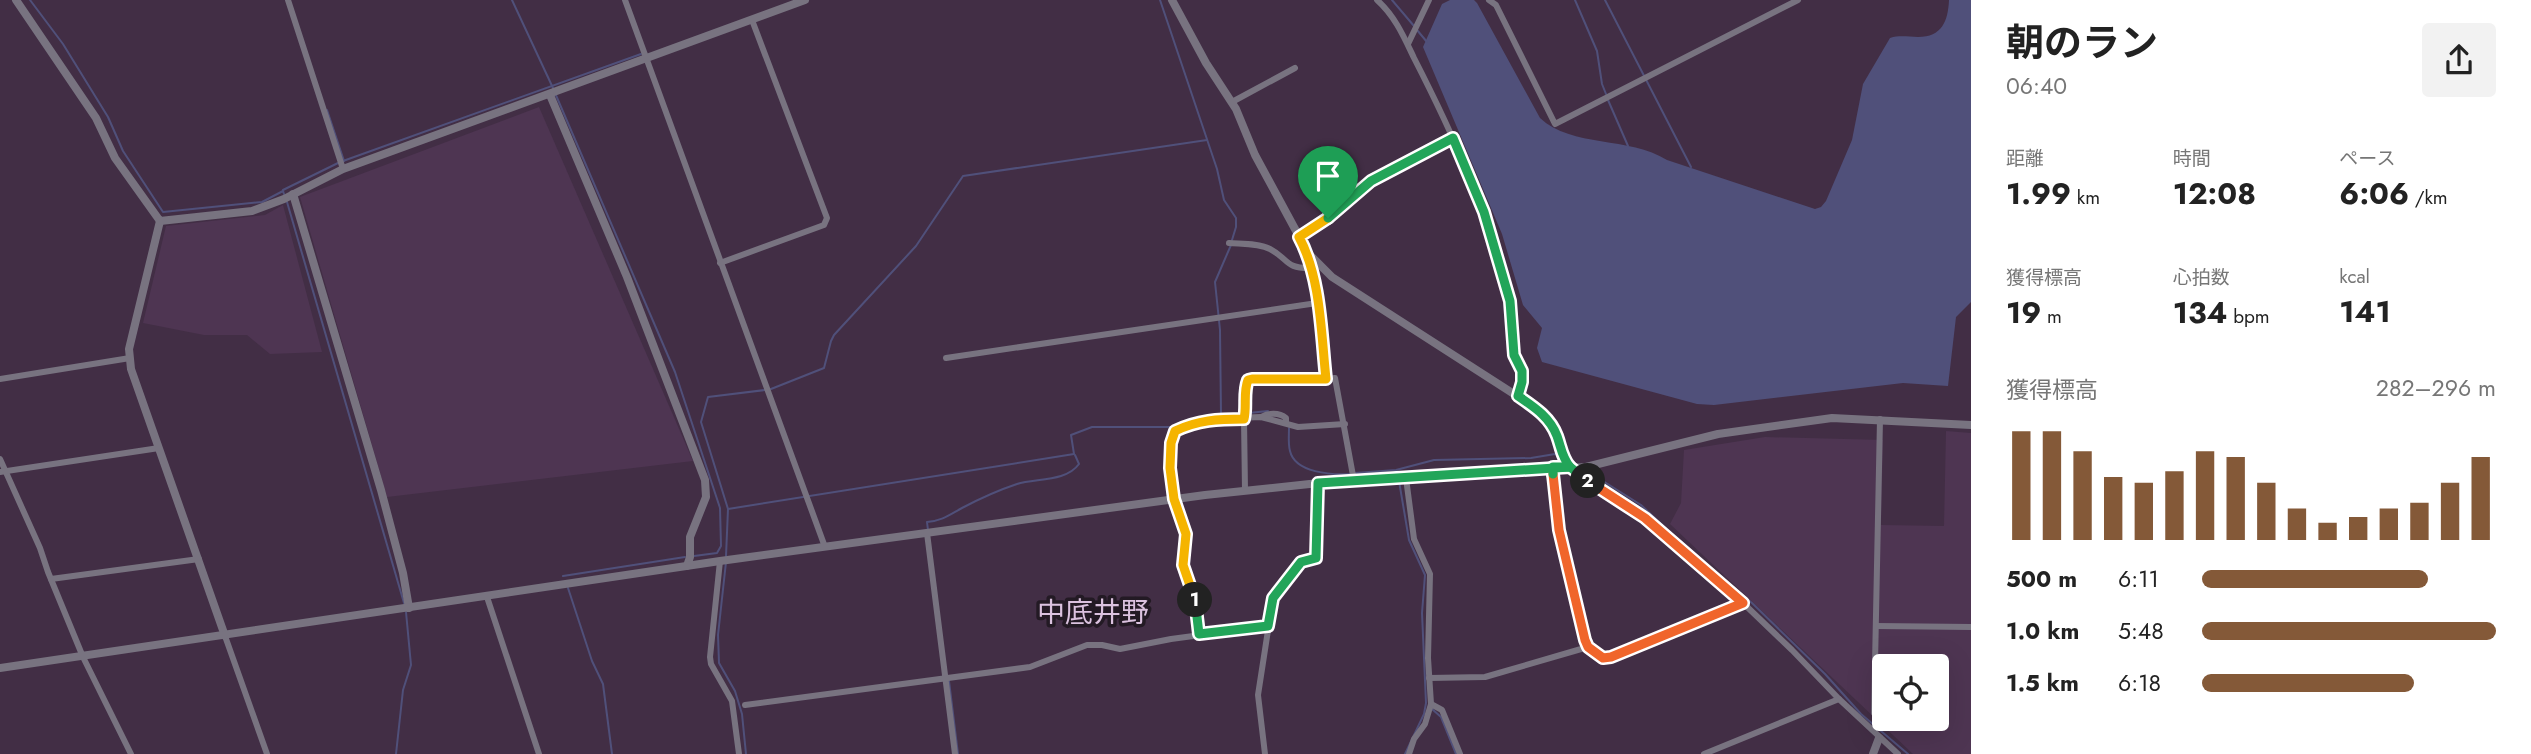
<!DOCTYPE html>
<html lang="ja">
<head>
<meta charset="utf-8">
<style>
  body { margin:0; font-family:Jost,"Noto Sans JP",sans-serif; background:#f2f2f2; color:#222; height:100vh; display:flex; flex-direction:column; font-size:26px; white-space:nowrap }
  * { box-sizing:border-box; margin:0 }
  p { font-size:23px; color:#767676 }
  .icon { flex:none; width:38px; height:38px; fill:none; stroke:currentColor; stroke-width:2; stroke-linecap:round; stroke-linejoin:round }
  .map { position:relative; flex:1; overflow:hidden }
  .panel { display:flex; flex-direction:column; background:#fff; width:560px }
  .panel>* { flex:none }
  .tools { position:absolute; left:1872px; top:654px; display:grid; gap:14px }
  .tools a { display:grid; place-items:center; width:77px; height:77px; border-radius:7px; background:#fff; box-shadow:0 7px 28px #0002; font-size:35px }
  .pin { position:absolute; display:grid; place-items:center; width:60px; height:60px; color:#fff; margin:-72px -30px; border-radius:50% 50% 50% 0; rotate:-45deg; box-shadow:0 0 7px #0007 }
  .pin .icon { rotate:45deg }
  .km { position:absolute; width:35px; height:35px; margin:-18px; border-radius:50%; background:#222; color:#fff; font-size:19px; line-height:35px; text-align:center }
  .round { display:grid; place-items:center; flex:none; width:74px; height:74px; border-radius:7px; background:#f2f2f2 }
  .summary { display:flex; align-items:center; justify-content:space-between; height:119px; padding:0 35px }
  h1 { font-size:38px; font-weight:700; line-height:52px }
  .metrics { display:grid; grid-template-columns:repeat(3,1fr); gap:10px; height:119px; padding:7px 35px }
  .metrics div { display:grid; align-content:center }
  .metrics b { font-size:30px; font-weight:700 }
  .metrics small { font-size:19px; font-weight:400 }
  .metrics p { font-size:19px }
  .chart { height:196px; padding:14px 35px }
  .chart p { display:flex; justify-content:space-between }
  .chart svg { width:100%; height:126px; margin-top:7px; stroke:#845938; stroke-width:6 }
  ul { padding:0 35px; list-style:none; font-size:23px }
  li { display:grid; grid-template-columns:112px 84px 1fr; align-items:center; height:52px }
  li i { height:18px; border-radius:9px; background:#845938 }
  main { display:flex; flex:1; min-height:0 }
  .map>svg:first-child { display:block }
  .built { fill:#4e3552; fill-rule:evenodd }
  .water { fill:#50507a }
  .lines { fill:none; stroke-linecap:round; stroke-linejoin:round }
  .stream { stroke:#50507a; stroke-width:2 }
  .minor { stroke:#787380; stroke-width:6 }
  .tertiary { stroke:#787380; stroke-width:8 }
  .split-1-casing { stroke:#fff; stroke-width:14 }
  .split-2-casing { stroke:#fff; stroke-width:14 }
  .split-3-casing { stroke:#fff; stroke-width:14 }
  .split-4-casing { stroke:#fff; stroke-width:14 }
  .split-1 { stroke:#f5b400; stroke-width:9 }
  .split-2 { stroke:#22a559; stroke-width:9 }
  .split-3 { stroke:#f0652b; stroke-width:9 }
  .split-4 { stroke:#22a559; stroke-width:9 }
  .labels { text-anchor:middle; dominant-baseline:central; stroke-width:7; stroke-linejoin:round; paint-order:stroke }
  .quarter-label { font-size:28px; fill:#dbc2df; stroke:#231a24 }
</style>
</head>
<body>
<main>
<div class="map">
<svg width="1971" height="754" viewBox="0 0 1971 754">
  <rect width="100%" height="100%" fill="#422e45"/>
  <g class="built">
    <polygon points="539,107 693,461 387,497 300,197"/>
    <polygon points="283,205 322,352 270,354 247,335 204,335 143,323 166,226 265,215"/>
    <path d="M 1946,431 L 1971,433 L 1971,754 L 1913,754 L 1670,524 L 1681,503 L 1684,450 L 1765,437 L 1883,440 L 1881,525 L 1944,526 ZM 1885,667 L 1937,667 L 1937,719 L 1885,719 Z"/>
  </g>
  <path class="water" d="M 1450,0 L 1474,0 L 1477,3 L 1540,118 C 1572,148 1629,136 1667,160 L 1815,209 L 1821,207 L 1826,201 L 1852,140 L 1863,84 L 1890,38 C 1900,35 1908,37 1918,37 C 1942,37 1948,21 1949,0 L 1971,0 L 1971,302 L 1956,317 L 1948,386 L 1903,383 L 1714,405 L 1697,404 L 1542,362 L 1537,348 L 1542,328 L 1523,305 L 1502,234 L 1423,47 L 1442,4 Z"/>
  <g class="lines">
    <g class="stream">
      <polyline points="30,0 63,44 108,117 123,151 163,212 262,202 283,191 284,194"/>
      <polyline points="512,0 553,88"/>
      <polyline points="1160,0 1217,169 1224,200 1236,218 1236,227 1232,240"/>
      <polyline points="1392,0 1414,26"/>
      <polyline points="1575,0 1597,51 1602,84 1606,94"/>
      <polyline points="1605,0 1691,167"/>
      <polyline points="1417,30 1427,42"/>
      <polyline points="555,93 675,372 720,508 721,546 717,553 694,556"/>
      <polyline points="1608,100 1628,146"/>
      <polyline points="327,110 344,161"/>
      <polyline points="343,161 641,54"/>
      <polyline points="283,190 338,163"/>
      <polyline points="287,202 404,603"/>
      <polyline points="771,389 824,368 831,341 834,335 916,246 963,176 1207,140"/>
      <polyline points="1221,415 1220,330 1215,282 1231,245"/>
      <polyline points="1229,415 1268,411"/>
      <path d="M 1289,428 C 1289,435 1288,444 1290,451 C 1295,473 1332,475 1350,474"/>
      <polyline points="1587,471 1641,505 1689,550 1752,603 1825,674 1861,714 1908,754"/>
      <polyline points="1355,473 1396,470 1434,460 1531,458 1555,454 1560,456"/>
      <polyline points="1399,481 1409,540 1425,575 1422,613 1426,703 1424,714 1405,754"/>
      <polyline points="728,509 1074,454 1071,435 1092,427 1176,427"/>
      <path d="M 928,530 L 927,522 C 942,521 949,515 962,508 C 979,499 999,490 1017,484 C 1036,478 1066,482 1079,464 L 1075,455"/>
      <polyline points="726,556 728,509 701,422 708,397 765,390"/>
      <polyline points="726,562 718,635 719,663 735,691 742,714 746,754"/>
      <polyline points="563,576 685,557"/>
      <polyline points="568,588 592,661 603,684 612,754"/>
      <path d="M 1274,612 C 1277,596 1296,567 1312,562"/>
      <polyline points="949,681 958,754"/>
      <polyline points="1432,709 1441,717 1456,754"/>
      <polyline points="396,754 403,690 411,665 406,612"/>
    </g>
    <g class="minor">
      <polyline points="288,0 343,169"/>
      <polyline points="625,0 825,547"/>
      <path d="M 1377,0 C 1395,16 1404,37 1414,58 C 1453,134 1489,214 1509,297 C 1514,316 1510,337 1514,356 C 1520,377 1526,371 1518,396"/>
      <polyline points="1489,0 1496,5 1555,124 1798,0"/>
      <polyline points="1408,44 1429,0"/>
      <polyline points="1232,102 1295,68"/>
      <polyline points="1299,237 1328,218 1371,181 1453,138"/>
      <path d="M 1229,243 C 1242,244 1258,243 1270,249 C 1289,259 1285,269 1311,268"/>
      <polyline points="1308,253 1317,303 1326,379 1335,378 1354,481"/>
      <polyline points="720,263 824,225 827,218 752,20"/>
      <polyline points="946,358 1317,303"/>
      <polyline points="0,379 130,358"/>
      <path d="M 1261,417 C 1268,413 1279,412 1286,418 L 1286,423"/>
      <polyline points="0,459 40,548 48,572 83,657 131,754"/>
      <polyline points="1553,467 1559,530 1585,640 1588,647 1603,658 1611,657 1743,603"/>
      <polyline points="1571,468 1645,518 1743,603 1792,650 1839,699 1898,754"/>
      <polyline points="0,472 159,448"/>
      <polyline points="1406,478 1414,539 1430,574 1428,658 1431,704 1425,724 1414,739 1409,754"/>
      <polyline points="1245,491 1244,419 1248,380 1326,379"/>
      <polyline points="927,533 955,754"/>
      <polyline points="720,561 710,657 711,664 732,701 739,754"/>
      <polyline points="51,579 199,559"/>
      <polyline points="487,597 539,754"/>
      <polyline points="1876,626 1971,627"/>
      <polyline points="1199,634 1193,591 1183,564 1186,534 1174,499 1170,468 1171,443 1175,431 1190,424 1211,419 1261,417 1298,427 1345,424"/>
      <polyline points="225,636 267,754"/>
      <polyline points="1429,678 1485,677 1588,647"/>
      <polyline points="1431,704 1442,710 1460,754"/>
      <polyline points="745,705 1030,667 1087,645 1102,645 1120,649 1171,639 1268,626"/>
      <polyline points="1874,713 1880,419"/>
      <polyline points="1265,754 1258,695 1273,598 1301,562 1316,558 1319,483"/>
      <polyline points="1704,754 1839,699"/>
    </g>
    <g class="tertiary">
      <polyline points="16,0 96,118 115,158 160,221 252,211 284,199 343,169 805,0"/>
      <path d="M 1172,0 L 1206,63 L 1236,109 L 1255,155 L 1308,253 L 1332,277 L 1539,410 C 1546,417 1552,424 1556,434 C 1561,445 1561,458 1570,467"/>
      <polyline points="550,95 627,277 705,480 706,497 690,537 690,557 687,566"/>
      <polyline points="293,194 381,490 403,573 409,608"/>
      <polyline points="160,221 129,349 131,369 225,636"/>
      <polyline points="0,668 720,561 1205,495 1319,483 1586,467 1718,434 1832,418 1971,425"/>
      <polyline points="1873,754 1879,738"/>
    </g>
  </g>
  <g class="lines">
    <defs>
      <path id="split-1" d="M 1195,600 L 1183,565 L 1186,534 L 1174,499 L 1170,468 L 1171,443 L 1175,431 C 1198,420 1218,419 1244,419 C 1247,407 1243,392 1248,380 L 1252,379 L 1326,379 C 1321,333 1321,278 1299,237 L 1328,218"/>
      <polyline id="split-2" points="1195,600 1199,634 1268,626 1273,598 1301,562 1316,558 1318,483 1570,467 1588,481"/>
      <polyline id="split-3" points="1553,474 1559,530 1585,640 1588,647 1603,658 1611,657 1743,603 1645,518 1588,481"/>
      <path id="split-4" d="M 1328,218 L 1371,181 L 1453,138 L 1484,212 L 1510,301 L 1514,355 L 1522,371 L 1522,382 L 1518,396 C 1534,407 1550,417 1557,436 C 1561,447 1562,458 1570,467 L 1553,467 L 1553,474"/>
    </defs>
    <use href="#split-1" class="split-1-casing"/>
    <use href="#split-2" class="split-2-casing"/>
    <use href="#split-3" class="split-3-casing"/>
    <use href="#split-4" class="split-4-casing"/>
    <use href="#split-1" class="split-1"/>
    <use href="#split-2" class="split-2"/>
    <use href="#split-3" class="split-3"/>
    <use href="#split-4" class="split-4"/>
  </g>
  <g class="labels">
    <g class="quarter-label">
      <text x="1093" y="612">中底井野</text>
    </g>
  </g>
</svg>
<div class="tools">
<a><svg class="icon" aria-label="locate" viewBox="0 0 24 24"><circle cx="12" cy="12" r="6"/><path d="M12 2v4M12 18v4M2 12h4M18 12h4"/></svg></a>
</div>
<div class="pin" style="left:1328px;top:218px;background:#1e9e55"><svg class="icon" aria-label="arrive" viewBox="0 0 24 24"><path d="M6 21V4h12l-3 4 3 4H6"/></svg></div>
<b class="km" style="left:1195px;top:600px">1</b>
<b class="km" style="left:1588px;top:481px">2</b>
</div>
<section class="panel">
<div class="summary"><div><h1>朝のラン</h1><p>06:40</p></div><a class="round"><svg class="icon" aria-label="share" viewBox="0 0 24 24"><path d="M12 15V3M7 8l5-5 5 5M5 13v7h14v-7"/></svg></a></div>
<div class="metrics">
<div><p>距離</p><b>1.99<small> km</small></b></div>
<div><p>時間</p><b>12:08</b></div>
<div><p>ペース</p><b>6:06<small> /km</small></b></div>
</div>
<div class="metrics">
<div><p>獲得標高</p><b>19<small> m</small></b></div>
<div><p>心拍数</p><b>134<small> bpm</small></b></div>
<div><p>kcal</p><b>141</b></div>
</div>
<div class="chart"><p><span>獲得標高</span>282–296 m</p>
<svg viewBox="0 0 160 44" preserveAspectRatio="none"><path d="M5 44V6M15 44V6M25 44V13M35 44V22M45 44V24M55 44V20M65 44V13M75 44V15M85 44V24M95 44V33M105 44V38M115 44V36M125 44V33M135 44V31M145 44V24M155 44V15"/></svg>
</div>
<ul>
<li><b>500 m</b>6:11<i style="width:77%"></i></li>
<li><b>1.0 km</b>5:48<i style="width:100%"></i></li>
<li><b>1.5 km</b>6:18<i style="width:72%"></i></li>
</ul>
</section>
</main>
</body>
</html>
